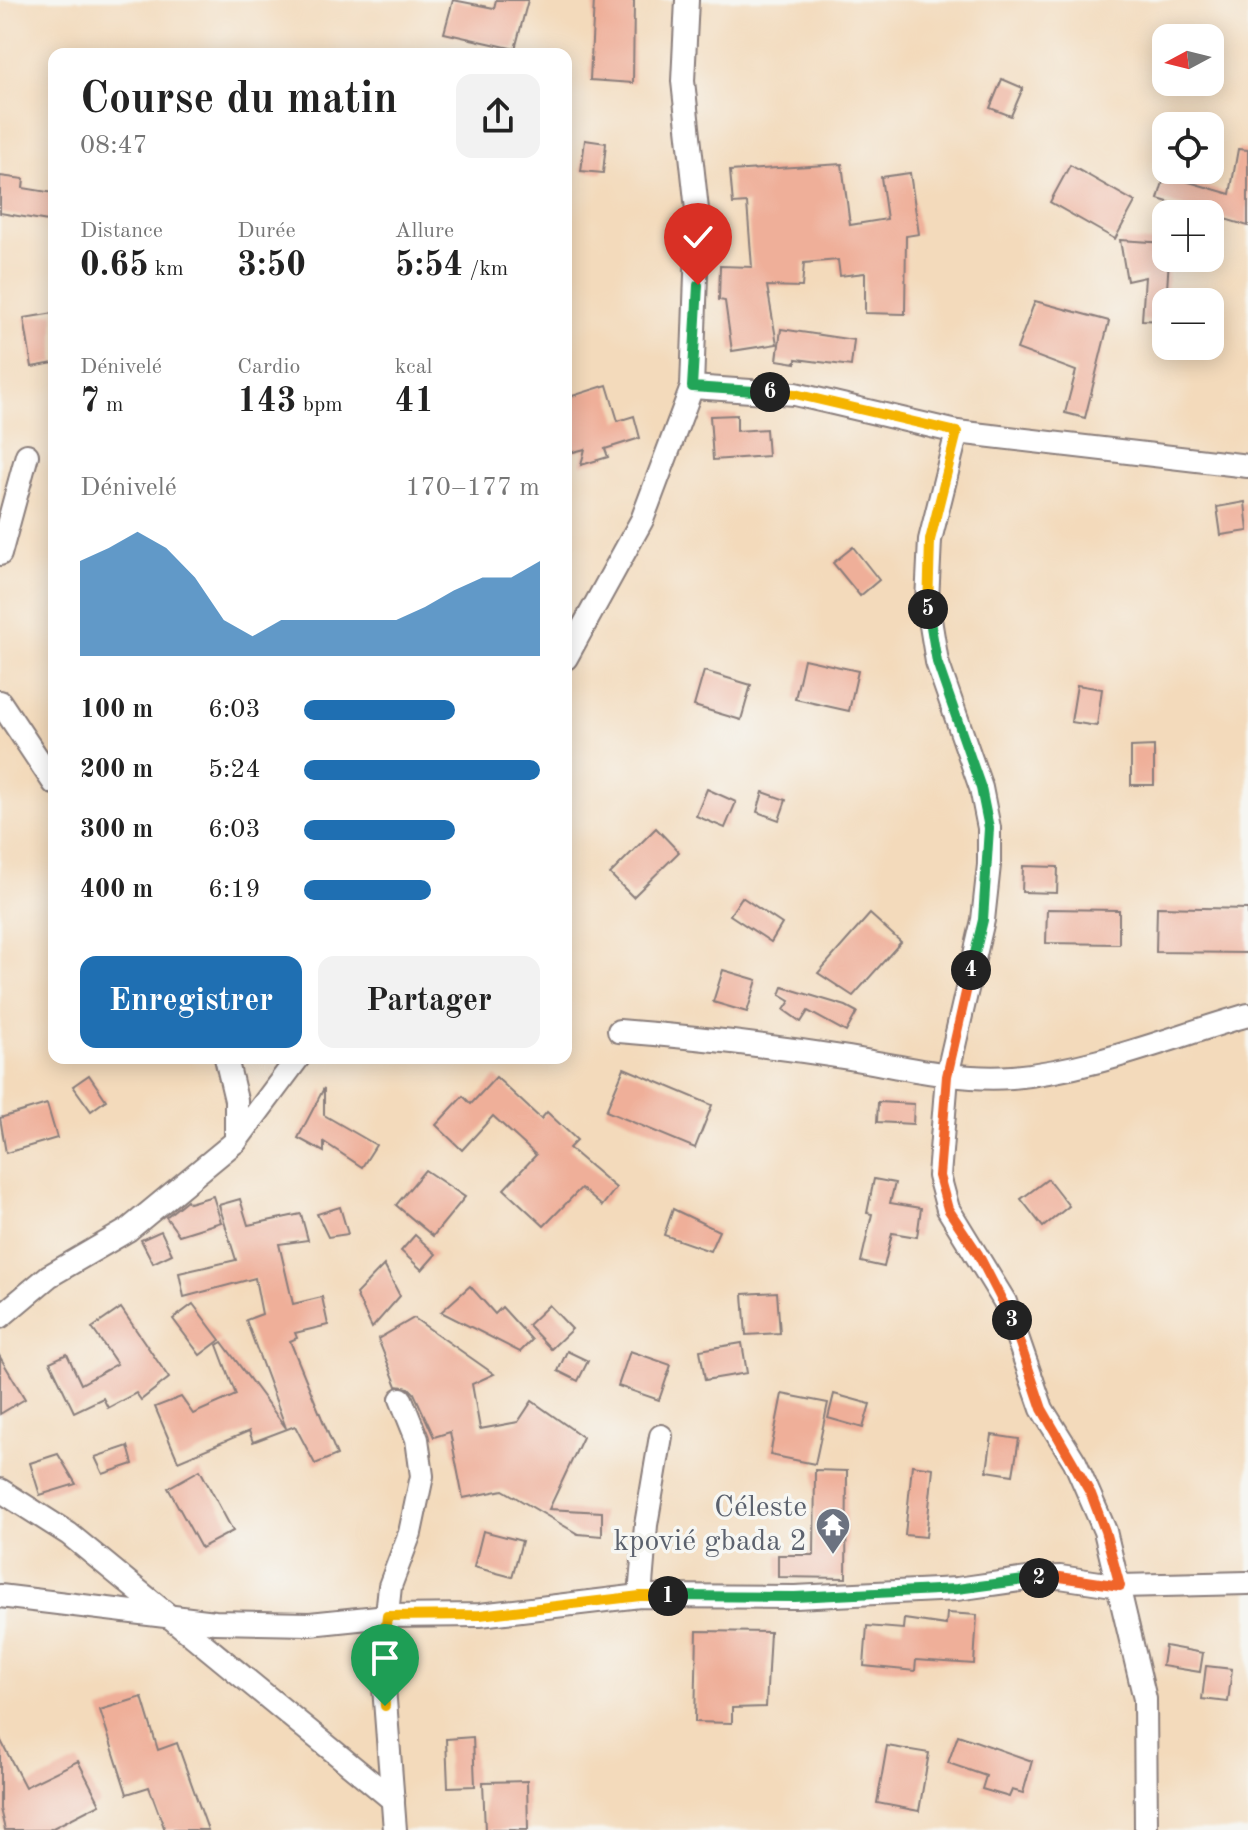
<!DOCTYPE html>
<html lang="fr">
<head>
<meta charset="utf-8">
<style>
  body { margin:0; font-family:"Old Standard TT",serif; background:#f2f2f2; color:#222; height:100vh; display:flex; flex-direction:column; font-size:30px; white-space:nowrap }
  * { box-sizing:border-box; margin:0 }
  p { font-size:26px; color:#767676 }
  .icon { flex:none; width:44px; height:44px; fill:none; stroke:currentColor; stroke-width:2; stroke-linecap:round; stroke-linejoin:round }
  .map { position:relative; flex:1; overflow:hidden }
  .sheet { position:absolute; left:48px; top:48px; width:524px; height:1016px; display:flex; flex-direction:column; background:#fff; border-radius:16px; box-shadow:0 4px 20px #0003 }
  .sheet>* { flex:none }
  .needle { width:52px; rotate:263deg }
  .tools { position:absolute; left:1152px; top:24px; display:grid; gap:16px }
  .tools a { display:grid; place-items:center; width:72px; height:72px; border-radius:16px; background:#fff; box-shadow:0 4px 20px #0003; font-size:40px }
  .pin { position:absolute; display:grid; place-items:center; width:68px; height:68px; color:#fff; margin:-82px -34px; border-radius:50% 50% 50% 0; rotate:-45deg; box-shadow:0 0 8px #0007 }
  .pin .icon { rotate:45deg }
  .km { position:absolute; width:40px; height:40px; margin:-20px; border-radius:50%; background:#222; color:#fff; font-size:22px; line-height:40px; text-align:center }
  .round { display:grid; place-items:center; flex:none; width:84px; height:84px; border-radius:16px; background:#f2f2f2 }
  .headline { display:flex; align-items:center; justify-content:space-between; height:136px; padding:0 32px }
  h1 { font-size:44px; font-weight:700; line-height:60px }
  .metrics { display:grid; grid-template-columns:repeat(3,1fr); gap:12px; height:136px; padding:8px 32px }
  .metrics div { display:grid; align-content:center }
  .metrics b { font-size:34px; font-weight:700 }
  .metrics small { font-size:22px; font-weight:400 }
  .metrics p { font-size:22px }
  .chart { height:224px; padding:16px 32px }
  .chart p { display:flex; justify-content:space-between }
  .chart svg { width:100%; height:144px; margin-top:8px; fill:#1f6fb2; opacity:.7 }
  .cta { display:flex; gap:16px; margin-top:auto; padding:16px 32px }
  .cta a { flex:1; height:92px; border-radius:16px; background:#1f6fb2; color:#fff; font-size:32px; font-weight:700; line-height:92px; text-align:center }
  .cta a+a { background:#f2f2f2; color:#222 }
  ul { padding:0 32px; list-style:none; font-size:26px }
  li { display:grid; grid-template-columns:128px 96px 1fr; align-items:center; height:60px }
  li i { height:20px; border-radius:10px; background:#1f6fb2 }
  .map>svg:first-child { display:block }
  .building { fill:#efaf99 }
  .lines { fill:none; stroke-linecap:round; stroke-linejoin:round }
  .minor-casing { stroke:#8a7e7b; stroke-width:26 }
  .minor { stroke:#fff; stroke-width:22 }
  .split-1-casing { stroke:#fff; stroke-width:16 }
  .split-2-casing { stroke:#fff; stroke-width:16 }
  .split-3-casing { stroke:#fff; stroke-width:16 }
  .split-4-casing { stroke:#fff; stroke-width:16 }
  .split-5-casing { stroke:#fff; stroke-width:16 }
  .split-6-casing { stroke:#fff; stroke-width:16 }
  .split-7-casing { stroke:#fff; stroke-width:16 }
  .split-1 { stroke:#f5b400; stroke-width:10 }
  .split-2 { stroke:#22a559; stroke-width:10 }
  .split-3 { stroke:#f0652b; stroke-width:10 }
  .split-4 { stroke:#f0652b; stroke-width:10 }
  .split-5 { stroke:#22a559; stroke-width:10 }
  .split-6 { stroke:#f5b400; stroke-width:10 }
  .split-7 { stroke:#22a559; stroke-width:10 }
  .labels { text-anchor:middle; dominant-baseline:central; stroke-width:7; stroke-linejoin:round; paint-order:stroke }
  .worship-label { font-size:30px; fill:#5b616d; stroke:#f6f6f2; text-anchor:end }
</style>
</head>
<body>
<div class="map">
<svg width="1248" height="1830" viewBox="0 0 1248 1830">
  <rect width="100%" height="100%" fill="#f6f6f2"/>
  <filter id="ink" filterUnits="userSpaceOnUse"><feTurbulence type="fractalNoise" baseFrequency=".0125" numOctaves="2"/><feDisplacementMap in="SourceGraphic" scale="16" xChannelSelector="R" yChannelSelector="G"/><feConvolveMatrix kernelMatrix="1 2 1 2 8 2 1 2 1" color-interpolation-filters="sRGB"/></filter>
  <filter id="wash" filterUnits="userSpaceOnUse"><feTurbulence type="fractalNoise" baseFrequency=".006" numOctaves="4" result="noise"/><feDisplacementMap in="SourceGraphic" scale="32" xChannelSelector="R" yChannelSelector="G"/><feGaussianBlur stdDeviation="1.8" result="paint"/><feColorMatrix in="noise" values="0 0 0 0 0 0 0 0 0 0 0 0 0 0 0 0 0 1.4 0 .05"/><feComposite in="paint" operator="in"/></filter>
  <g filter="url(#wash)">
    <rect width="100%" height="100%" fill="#f3dabb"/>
    <g id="blocks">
      <g class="building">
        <polygon points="453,0 494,8 496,0 528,0 515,49 444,33"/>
        <polygon points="594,0 634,0 633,83 590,80"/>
        <polygon points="1002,79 1023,88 1011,116 990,108"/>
        <polygon points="585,140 606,143 603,173 581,171"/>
        <polygon points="1238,149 1248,150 1248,226 1158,199 1165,175 1230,194"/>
        <polygon points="842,164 850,225 887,219 881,177 910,173 919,234 906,236 905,314 865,313 865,273 840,276 838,260 804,263 802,287 767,286 777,344 732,351 725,301 719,300 720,266 752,267 747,203 733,204 730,171"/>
        <polygon points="1070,165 1135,202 1115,239 1050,202"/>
        <polygon points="0,176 24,179 23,188 54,193 54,222 0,213"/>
        <polygon points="1120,240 1166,243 1166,258 1169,258 1165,321 1142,320 1145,277 1127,281"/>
        <polygon points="1035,301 1109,321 1085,418 1065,413 1076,371 1017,349"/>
        <polygon points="54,313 54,363 32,367 24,318"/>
        <polygon points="781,329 854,340 851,366 796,359 796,363 777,360"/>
        <polygon points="607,385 618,421 634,416 640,438 605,449 608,457 581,465 585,449 566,454 566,398"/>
        <polygon points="737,415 737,431 766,429 768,456 713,460 710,416"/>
        <polygon points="1245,502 1248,531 1221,535 1217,507"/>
        <polygon points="853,547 879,580 860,596 833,563"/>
        <polygon points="804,659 858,671 849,711 795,699"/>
        <polygon points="704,671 751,685 741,720 694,706"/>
        <polygon points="1077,685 1102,689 1097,726 1071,722"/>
        <polygon points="1154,746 1154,785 1131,785 1131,747"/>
        <polygon points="707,789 736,802 725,828 696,816"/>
        <polygon points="763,792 786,800 779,820 757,812"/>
        <polygon points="656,828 679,852 633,897 610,874"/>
        <polygon points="1023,866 1058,867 1057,893 1022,892"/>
        <polygon points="742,897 782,924 771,942 730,915"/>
        <polygon points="1157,907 1248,909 1248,953 1156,952"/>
        <polygon points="1047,909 1119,910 1119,944 1046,943"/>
        <polygon points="870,914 901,942 853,996 818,973"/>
        <polygon points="723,970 757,980 747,1012 713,1002"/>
        <polygon points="783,987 846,1006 857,1012 846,1032 808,1011 801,1022 784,1010 790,1001 780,995"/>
        <polygon points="624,1068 712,1105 695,1148 606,1111"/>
        <polygon points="89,1075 106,1100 91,1111 73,1086"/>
        <polygon points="496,1077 541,1119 547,1112 577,1140 569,1148 616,1188 602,1206 581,1188 544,1226 504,1189 536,1155 493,1116 462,1150 436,1125 463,1096 471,1104"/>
        <polygon points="324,1088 324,1115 376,1145 362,1167 324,1142 324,1152 298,1138"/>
        <polygon points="878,1102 914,1104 913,1124 877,1122"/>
        <polygon points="47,1104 57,1138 6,1153 0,1118"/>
        <polygon points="425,1170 465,1197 433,1236 396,1205"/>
        <polygon points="874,1179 895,1183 890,1203 921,1208 917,1237 892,1233 884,1267 861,1262 872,1214 867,1213"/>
        <polygon points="1048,1179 1069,1206 1043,1227 1021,1199"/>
        <polygon points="213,1196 221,1222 179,1235 166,1217 187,1200 189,1203"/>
        <polygon points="240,1199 248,1225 301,1214 308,1240 279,1244 293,1304 322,1297 328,1325 295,1333 297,1338 290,1341 337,1455 315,1464 295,1426 253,1442 249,1431 178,1461 155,1407 181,1397 193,1414 236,1395 217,1345 222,1342 286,1428 246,1320 262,1314 255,1278 184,1297 179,1273 236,1260 219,1205"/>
        <polygon points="340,1207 348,1234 328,1237 317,1214"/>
        <polygon points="673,1209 719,1231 710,1251 664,1235"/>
        <polygon points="161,1231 172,1254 153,1263 141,1240"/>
        <polygon points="415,1235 436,1254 422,1270 401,1251"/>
        <polygon points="384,1265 400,1296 372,1328 356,1294"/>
        <polygon points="470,1286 495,1314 502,1307 532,1340 520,1352 441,1312"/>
        <polygon points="777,1292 780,1333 746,1335 743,1294"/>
        <polygon points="193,1304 220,1340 200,1355 173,1319"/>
        <polygon points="549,1305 572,1329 551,1349 528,1325"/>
        <polygon points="121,1308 169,1378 141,1400 136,1393 108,1408 103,1398 74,1412 50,1362 67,1354 81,1384 117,1364 92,1328"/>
        <polygon points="414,1318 494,1374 472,1384 480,1429 518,1422 532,1401 583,1437 549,1509 602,1512 602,1536 578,1534 503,1490 463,1498 450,1432 434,1437 414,1393 409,1388 397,1386 378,1339"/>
        <polygon points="742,1343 747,1373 705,1380 700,1350"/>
        <polygon points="567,1351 588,1361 578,1381 558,1371"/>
        <polygon points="630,1351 671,1365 659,1400 618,1386"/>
        <polygon points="0,1357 25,1399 0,1414"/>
        <polygon points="782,1394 828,1403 815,1464 770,1455"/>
        <polygon points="834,1394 870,1404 863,1428 828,1418"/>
        <polygon points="992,1435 1019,1439 1013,1475 987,1471"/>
        <polygon points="128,1446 133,1464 103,1474 95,1457"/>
        <polygon points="58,1454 76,1484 40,1495 30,1463"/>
        <polygon points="912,1465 933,1468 926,1537 905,1535"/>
        <polygon points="200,1470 233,1531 201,1548 168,1488"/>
        <polygon points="815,1470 847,1471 846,1578 778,1577 778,1555 814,1555"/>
        <polygon points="483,1531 522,1541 512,1577 474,1567"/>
        <polygon points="947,1613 977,1615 974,1664 916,1660 915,1671 864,1666 867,1626 903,1629 904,1619 946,1625"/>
        <polygon points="697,1631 770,1632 766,1707 732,1708 732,1723 695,1722"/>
        <polygon points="1165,1646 1203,1653 1200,1672 1162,1666"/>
        <polygon points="1206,1666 1232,1669 1228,1702 1202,1699"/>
        <polygon points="142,1697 158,1750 177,1743 208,1830 165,1830 149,1787 127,1794 100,1710"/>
        <polygon points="958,1735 1032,1761 1023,1793 1012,1790 1009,1797 982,1789 986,1776 948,1763"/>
        <polygon points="473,1737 475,1786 448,1787 446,1739"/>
        <polygon points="0,1739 25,1787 78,1761 100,1804 49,1830 5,1830 0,1809"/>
        <polygon points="887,1746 929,1753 919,1811 877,1803"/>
        <polygon points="527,1781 528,1830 485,1830 483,1782"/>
      </g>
    </g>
  </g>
  <g filter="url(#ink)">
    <use href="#blocks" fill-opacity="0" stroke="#8a7e7b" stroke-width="2"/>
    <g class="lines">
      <defs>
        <g id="minor">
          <polyline points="692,387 795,394 957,432 1248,466"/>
          <polyline points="957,432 930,540 927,601 937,662 981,788 989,828 989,865 983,920 947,1076 939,1176 948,1209 1005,1302 1042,1409 1075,1462 1105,1531 1145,1699 1146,1830"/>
          <polyline points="0,554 27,455"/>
          <polyline points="566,658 642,520 692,387 698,219 683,81 687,0"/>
          <polyline points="0,702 54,783"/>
          <path d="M 619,1031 C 696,1037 773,1046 849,1058 C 904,1067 957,1081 1012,1077 C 1094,1070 1171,1037 1248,1015"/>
          <polyline points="226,1058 236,1100 236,1141"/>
          <polyline points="0,1317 49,1276 128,1230 236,1141 298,1058"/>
          <polyline points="0,1490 69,1534 393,1800"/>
          <polyline points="0,1596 215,1622 310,1624 387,1616 480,1615 640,1596 795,1597 957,1589 1034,1578 1060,1577 1120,1586 1248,1583"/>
          <polyline points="640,1596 646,1525 661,1436"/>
          <polyline points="395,1830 382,1661 390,1586 410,1533 422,1476 417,1439 401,1399"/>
        </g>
      </defs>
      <use href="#minor" class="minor-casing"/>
      <use href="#minor" class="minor"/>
    </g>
  </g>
  <g class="lines" filter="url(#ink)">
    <defs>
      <polyline id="split-1" points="385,1706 382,1661 387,1616 480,1615 640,1596 668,1596"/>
      <polyline id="split-2" points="668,1596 795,1597 957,1589 1039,1578"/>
      <polyline id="split-3" points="1012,1320 1042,1409 1091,1494 1105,1531 1120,1586 1060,1577 1039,1578"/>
      <polyline id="split-4" points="971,970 947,1076 939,1176 948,1209 978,1254 1012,1320"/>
      <polyline id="split-5" points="928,609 937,662 981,788 989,828 983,920 971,970"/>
      <polyline id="split-6" points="770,392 795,394 957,432 930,540 928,609"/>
      <polyline id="split-7" points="698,285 692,387 770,392"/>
    </defs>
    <use href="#split-1" class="split-1-casing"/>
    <use href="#split-2" class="split-2-casing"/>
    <use href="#split-3" class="split-3-casing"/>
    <use href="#split-4" class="split-4-casing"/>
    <use href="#split-5" class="split-5-casing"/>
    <use href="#split-6" class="split-6-casing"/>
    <use href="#split-7" class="split-7-casing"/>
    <use href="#split-1" class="split-1"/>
    <use href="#split-2" class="split-2"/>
    <use href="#split-3" class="split-3"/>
    <use href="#split-4" class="split-4"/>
    <use href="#split-5" class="split-5"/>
    <use href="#split-6" class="split-6"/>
    <use href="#split-7" class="split-7"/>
  </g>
  <defs>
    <symbol id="temple-pin" viewBox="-11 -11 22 30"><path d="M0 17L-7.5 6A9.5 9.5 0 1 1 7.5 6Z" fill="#6b7280" stroke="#f6f6f2"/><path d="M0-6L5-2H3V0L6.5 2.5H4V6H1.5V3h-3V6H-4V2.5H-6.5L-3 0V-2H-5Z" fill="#fff"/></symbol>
  </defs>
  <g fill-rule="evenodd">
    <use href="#temple-pin" x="813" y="1505" width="40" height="54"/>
  </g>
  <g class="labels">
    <g class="worship-label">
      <text x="807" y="1508">Céleste<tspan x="807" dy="34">kpovié gbada 2</tspan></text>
    </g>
  </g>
</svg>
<div class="tools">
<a><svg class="needle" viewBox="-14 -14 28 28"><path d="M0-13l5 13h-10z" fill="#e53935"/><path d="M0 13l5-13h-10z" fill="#767676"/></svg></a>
<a><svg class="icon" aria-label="locate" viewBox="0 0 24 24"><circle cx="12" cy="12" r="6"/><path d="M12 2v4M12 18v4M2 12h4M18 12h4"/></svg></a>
<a>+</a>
<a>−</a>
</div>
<div class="pin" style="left:385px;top:1706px;background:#1e9e55"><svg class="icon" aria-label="arrive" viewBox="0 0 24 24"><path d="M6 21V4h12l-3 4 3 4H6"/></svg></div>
<div class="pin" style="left:698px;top:285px;background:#d93025"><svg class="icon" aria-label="check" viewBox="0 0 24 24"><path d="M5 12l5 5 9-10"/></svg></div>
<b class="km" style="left:668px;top:1596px">1</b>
<b class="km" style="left:1039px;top:1578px">2</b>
<b class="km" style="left:1012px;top:1320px">3</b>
<b class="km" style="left:971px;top:970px">4</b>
<b class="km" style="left:928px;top:609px">5</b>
<b class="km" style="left:770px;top:392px">6</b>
<section class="sheet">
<div class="headline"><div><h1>Course du matin</h1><p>08:47</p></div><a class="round"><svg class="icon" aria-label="share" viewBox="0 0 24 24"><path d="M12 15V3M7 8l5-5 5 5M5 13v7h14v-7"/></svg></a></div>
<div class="metrics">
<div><p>Distance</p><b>0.65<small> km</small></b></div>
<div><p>Durée</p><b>3:50</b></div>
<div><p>Allure</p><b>5:54<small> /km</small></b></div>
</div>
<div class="metrics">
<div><p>Dénivelé</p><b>7<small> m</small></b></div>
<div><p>Cardio</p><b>143<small> bpm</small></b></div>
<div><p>kcal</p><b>41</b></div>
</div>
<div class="chart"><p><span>Dénivelé</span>170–177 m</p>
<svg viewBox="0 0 160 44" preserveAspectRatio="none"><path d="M0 44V15L10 11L20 6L30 11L40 20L50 33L60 38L70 33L80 33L90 33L100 33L110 33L120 29L130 24L140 20L150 20L160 15V44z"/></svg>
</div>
<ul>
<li><b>100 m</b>6:03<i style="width:64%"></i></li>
<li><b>200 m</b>5:24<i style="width:100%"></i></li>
<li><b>300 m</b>6:03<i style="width:64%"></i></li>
<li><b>400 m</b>6:19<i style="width:54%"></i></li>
</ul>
<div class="cta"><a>Enregistrer</a><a>Partager</a></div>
</section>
</div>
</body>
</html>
